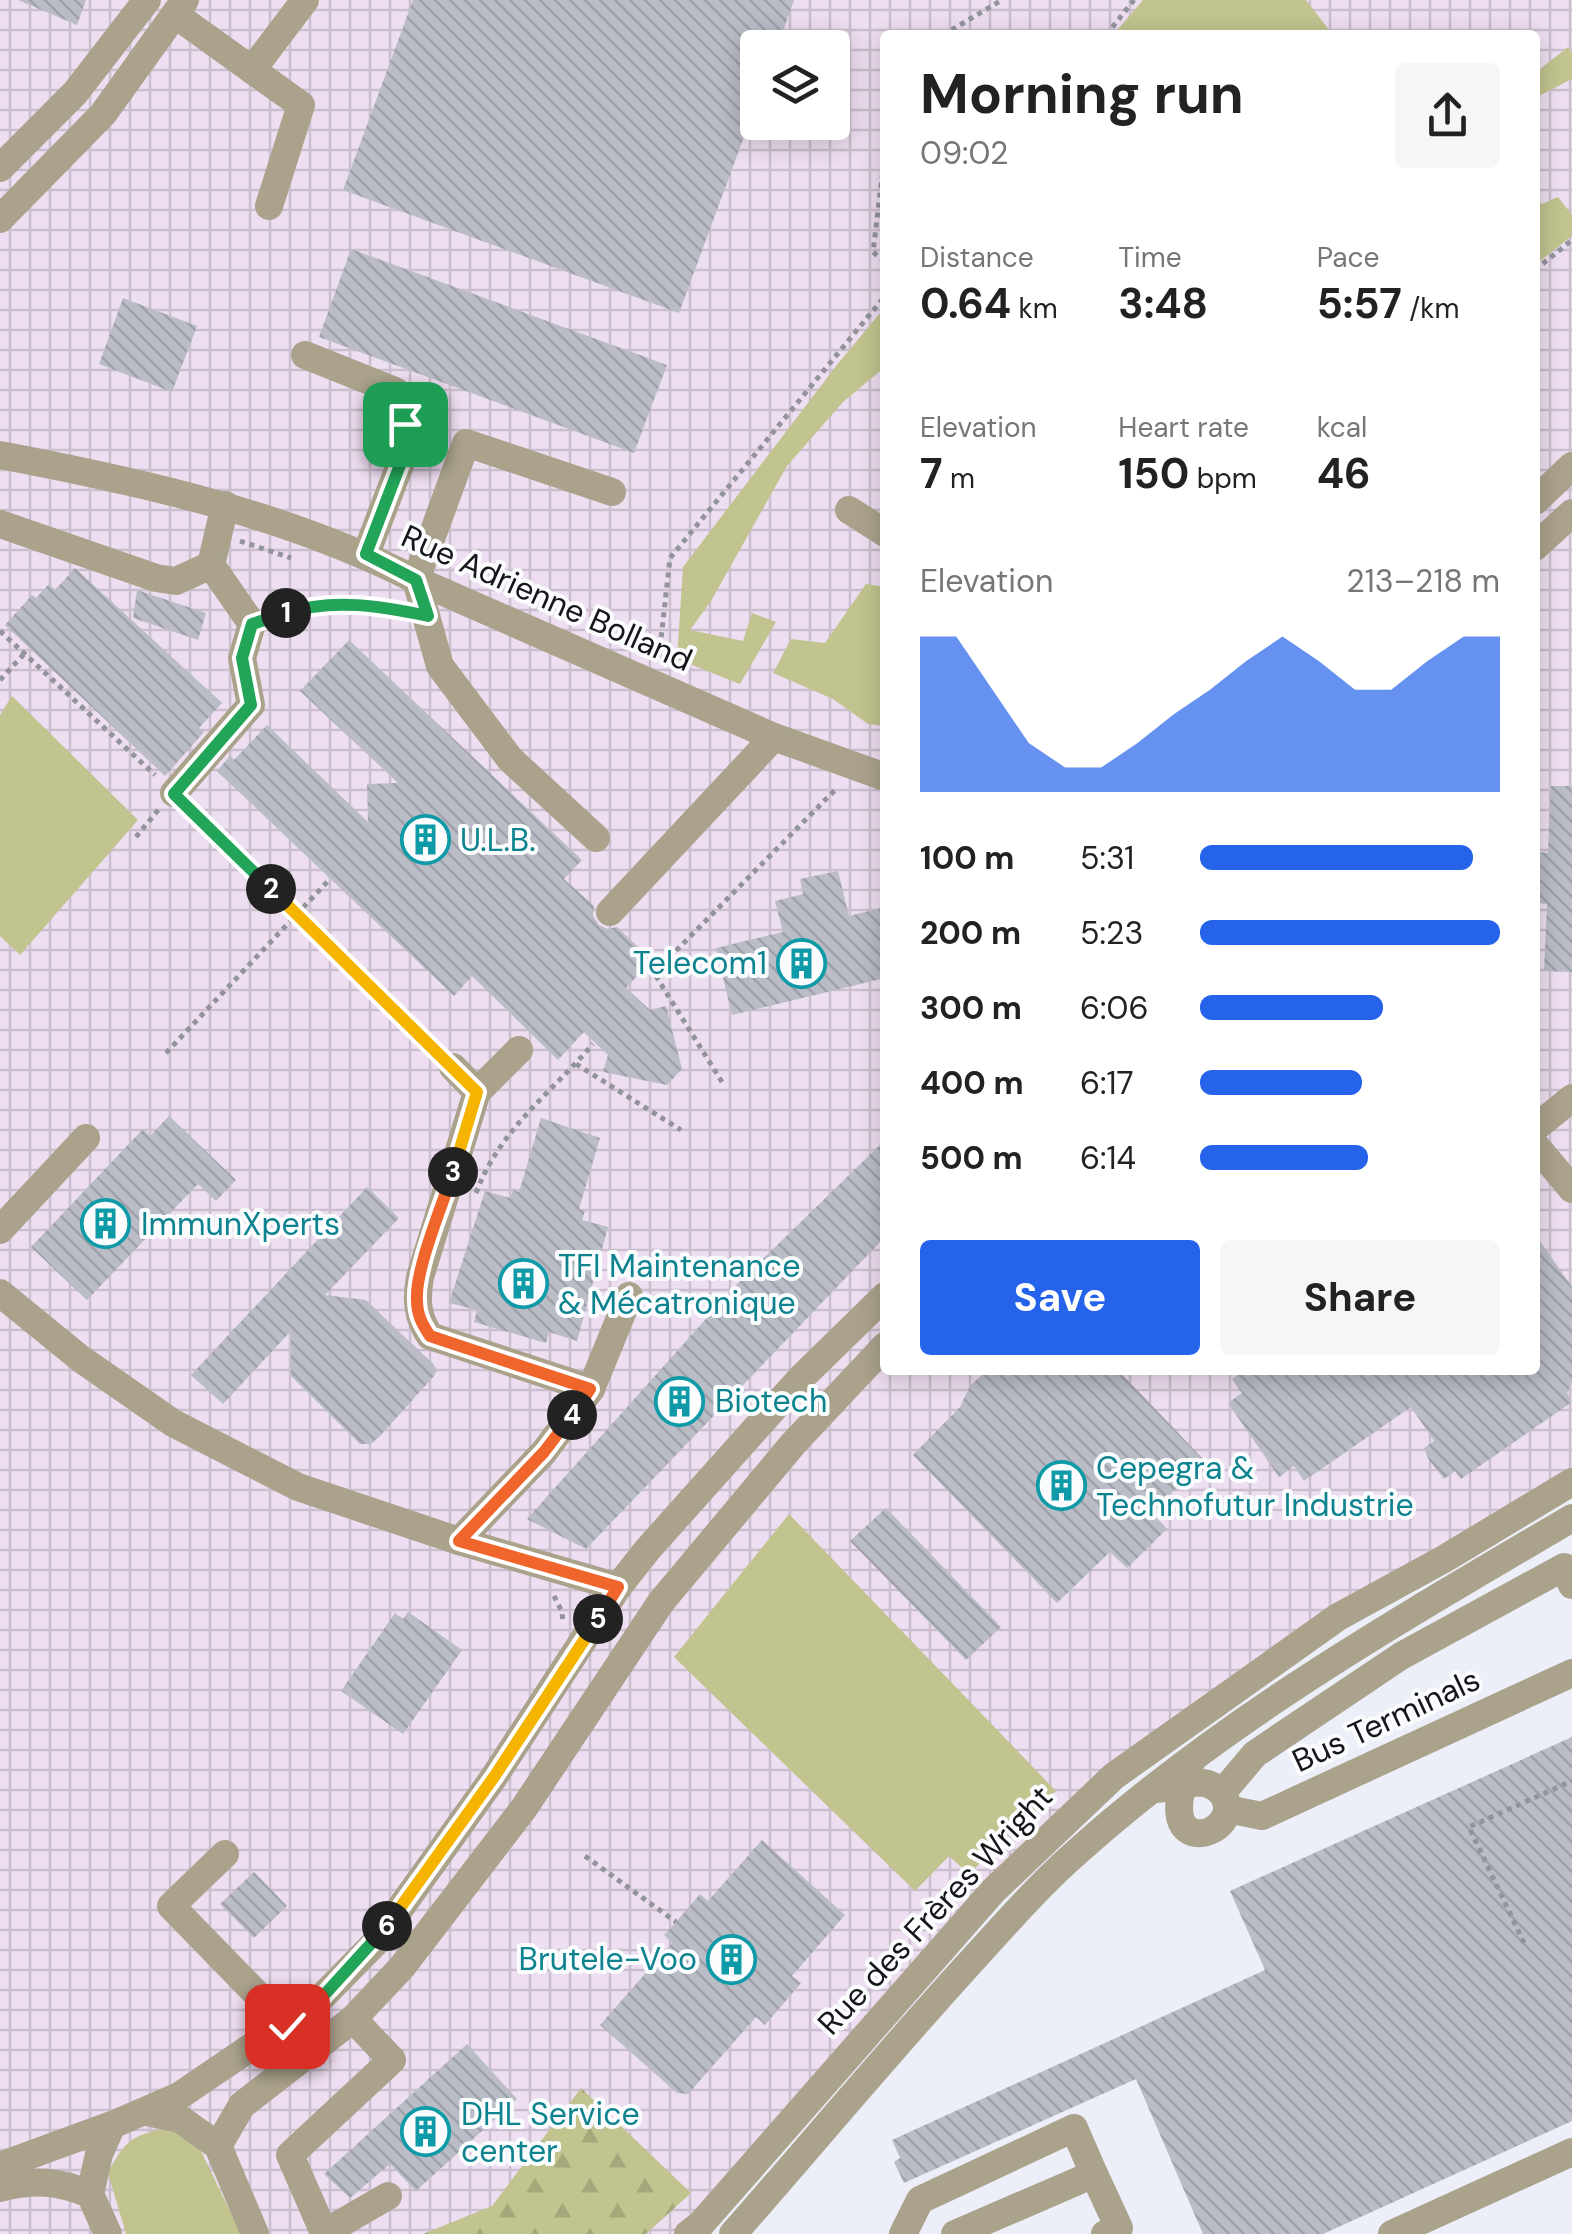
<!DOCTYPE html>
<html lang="en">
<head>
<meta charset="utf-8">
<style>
  body { margin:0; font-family:"DM Sans",sans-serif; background:#f6f6f6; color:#222; height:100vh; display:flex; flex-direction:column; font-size:38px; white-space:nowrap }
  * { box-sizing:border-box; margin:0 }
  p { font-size:32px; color:#767676 }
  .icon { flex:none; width:55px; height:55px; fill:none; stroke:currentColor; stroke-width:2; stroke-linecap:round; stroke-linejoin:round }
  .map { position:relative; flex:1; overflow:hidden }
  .sheet { position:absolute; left:880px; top:30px; width:660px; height:1345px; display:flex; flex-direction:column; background:#fff; border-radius:10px; box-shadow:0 5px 25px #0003 }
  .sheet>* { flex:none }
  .tools { position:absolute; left:740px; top:30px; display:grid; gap:20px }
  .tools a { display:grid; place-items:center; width:110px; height:110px; border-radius:10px; background:#fff; box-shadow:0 5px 25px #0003; font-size:50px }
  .pin { position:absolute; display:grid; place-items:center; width:85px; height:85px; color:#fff; margin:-42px; border-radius:20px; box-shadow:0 5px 15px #0006 }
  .km { position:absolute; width:50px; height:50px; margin:-25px; border-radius:50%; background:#222; color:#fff; font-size:28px; line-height:50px; text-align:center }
  .round { display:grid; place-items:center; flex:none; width:105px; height:105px; border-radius:10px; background:#f6f6f6 }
  .headline { display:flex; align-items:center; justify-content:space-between; height:170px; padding:0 40px }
  h1 { font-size:55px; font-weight:700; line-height:75px }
  .stats { display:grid; grid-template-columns:repeat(3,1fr); gap:15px; height:170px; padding:10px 40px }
  .stats div { display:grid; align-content:center }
  .stats b { font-size:42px; font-weight:700 }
  .stats small { font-size:28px; font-weight:400 }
  .stats p { font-size:28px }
  .chart { height:280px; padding:20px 40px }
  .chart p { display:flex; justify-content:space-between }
  .chart svg { width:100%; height:180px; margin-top:10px; fill:#2563eb; opacity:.7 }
  .action { display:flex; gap:20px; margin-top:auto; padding:20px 40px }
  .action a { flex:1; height:115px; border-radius:10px; background:#2563eb; color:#fff; font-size:40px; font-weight:700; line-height:115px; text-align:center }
  .action a+a { background:#f6f6f6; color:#222 }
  ul { padding:0 40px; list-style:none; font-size:32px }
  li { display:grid; grid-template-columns:160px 120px 1fr; align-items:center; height:75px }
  li i { height:25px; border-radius:12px; background:#2563eb }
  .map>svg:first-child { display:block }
  .industrial { fill:url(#industrial-grid); fill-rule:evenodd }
  .green { fill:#c1c48e }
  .forest { fill:url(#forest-firs) }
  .building { fill:url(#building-back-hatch) }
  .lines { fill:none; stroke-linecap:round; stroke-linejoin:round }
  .path { stroke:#92939b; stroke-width:5; stroke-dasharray:5 5; stroke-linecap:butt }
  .minor { stroke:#aaa28b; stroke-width:28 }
  .split-1-casing { stroke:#fff; stroke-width:20 }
  .split-2-casing { stroke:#fff; stroke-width:20 }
  .split-3-casing { stroke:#fff; stroke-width:20 }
  .split-4-casing { stroke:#fff; stroke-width:20 }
  .split-5-casing { stroke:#fff; stroke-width:20 }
  .split-6-casing { stroke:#fff; stroke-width:20 }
  .split-7-casing { stroke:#fff; stroke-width:20 }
  .split-1 { stroke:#22a559; stroke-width:12 }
  .split-2 { stroke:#22a559; stroke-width:12 }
  .split-3 { stroke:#f5b400; stroke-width:12 }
  .split-4 { stroke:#f0652b; stroke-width:12 }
  .split-5 { stroke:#f0652b; stroke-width:12 }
  .split-6 { stroke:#f5b400; stroke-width:12 }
  .split-7 { stroke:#22a559; stroke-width:12 }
  .labels { text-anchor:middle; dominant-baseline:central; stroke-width:8; stroke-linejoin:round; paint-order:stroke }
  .street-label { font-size:32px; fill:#15161a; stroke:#fbfcfe }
  .culture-label { font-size:32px; fill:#0d838f; stroke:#fbfcfe; text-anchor:start }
</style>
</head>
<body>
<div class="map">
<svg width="1572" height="2234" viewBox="0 0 1572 2234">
  <defs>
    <pattern id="industrial-grid" width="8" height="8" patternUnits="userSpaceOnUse" patternTransform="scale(2.5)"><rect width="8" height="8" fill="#eedef1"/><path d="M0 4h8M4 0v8" fill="none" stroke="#cbbece"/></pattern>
    <pattern id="forest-firs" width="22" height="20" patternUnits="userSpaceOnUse" patternTransform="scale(2.5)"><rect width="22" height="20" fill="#c1c48e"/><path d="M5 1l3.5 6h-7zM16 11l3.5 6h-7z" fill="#a5a87a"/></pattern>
    <pattern id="building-back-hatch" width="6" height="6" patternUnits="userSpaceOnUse" patternTransform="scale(2.5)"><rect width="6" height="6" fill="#babcc6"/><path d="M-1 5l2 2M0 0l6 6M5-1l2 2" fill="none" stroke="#9fa1aa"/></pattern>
  </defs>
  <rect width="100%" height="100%" fill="#eceef8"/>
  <path class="industrial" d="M 0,0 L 1572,0 L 1572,1477 L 1114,1776 L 688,2234 L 0,2234 ZM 885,35 L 1535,35 L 1535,1370 L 885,1370 ZM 758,48 L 832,48 L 832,122 L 758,122 Z"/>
  <g class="green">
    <polygon points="1143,0 1306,0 1333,35 1113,35"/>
    <polygon points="1568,47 1572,53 1572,79 1535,98 1535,73"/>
    <polygon points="1535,196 1542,204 1558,197 1572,215 1572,236 1535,265"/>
    <polygon points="885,307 885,367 843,402 787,466 711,601 690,630 743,641 752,613 776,622 740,684 677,659 683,567 836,366"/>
    <polygon points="866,584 885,587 885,726 868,724 833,699 773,673 791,639 825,643"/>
    <polygon points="12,696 138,820 20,955 0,936 0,715"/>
    <polygon points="789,1514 1056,1791 969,1874 949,1856 915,1891 674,1657"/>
    <path d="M 160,2129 L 181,2133 L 201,2151 L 241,2234 L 126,2234 L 108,2173 C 122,2145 129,2137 160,2129 Z"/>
  </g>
  <polygon class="forest" points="581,2088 691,2193 646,2234 423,2234 492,2206"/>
  <g class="building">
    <polygon points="18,0 86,0 77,25"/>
    <polygon points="413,0 794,0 777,48 758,48 758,99 679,313 343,190"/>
    <polygon points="351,249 667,365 634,453 319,337"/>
    <polygon points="123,298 197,326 172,392 99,364"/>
    <polygon points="75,568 222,703 199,728 204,732 165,776 5,625 32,595 36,598 49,584 55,590"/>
    <polygon points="137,590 206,613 198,640 133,618"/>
    <polygon points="349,640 582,860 564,879 594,906 593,916 599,925 607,929 617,927 652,960 626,988 650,1010 666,1006 682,1069 667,1085 603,1072 608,1055 584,1032 558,1060 472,976 454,996 217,771 230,756 234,760 267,725 368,822 367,784 398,783 300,691"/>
    <polygon points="1551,786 1572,786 1572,972 1544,971 1547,904 1537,903 1539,852 1548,853"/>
    <polygon points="838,871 849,916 885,907 885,978 732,1015 716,948 783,932 775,901 803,894 800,879"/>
    <polygon points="169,1116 236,1180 216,1201 198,1184 87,1300 31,1247 143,1129 150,1136"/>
    <polygon points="541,1118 600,1138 579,1209 585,1211 582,1220 608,1227 577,1341 549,1332 546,1343 474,1322 477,1310 449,1303 485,1191 510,1198 513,1190 519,1192"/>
    <polygon points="885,1140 885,1237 586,1549 527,1519 737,1284"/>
    <polygon points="367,1187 399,1218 325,1295 366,1300 433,1364 437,1370 434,1376 380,1436 371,1444 360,1444 291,1376 291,1331 223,1404 191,1375"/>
    <polygon points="1535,1234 1572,1287 1572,1382 1567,1393 1572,1402 1461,1479 1455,1471 1444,1479 1429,1460 1424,1448 1434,1441 1411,1407 1304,1481 1294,1466 1279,1477 1228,1403 1242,1393 1232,1379 1244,1370 1535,1370"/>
    <polygon points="987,1370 1118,1370 1204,1460 1152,1513 1167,1529 1127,1568 1110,1552 1057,1603 913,1455 960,1407 970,1386"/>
    <polygon points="886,1508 1001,1627 966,1660 850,1541"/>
    <polygon points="408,1612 462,1650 403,1734 341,1691 395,1613 403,1619"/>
    <polygon points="1572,1737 1572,2121 1323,2234 1203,2234 1136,2079 904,2183 894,2162 900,2158 892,2140 1265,1970 1230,1891"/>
    <polygon points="762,1840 845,1915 792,1976 801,1983 765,2025 756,2017 688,2094 677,2093 600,2025 672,1943 664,1935 676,1922 700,1894 708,1901"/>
    <polygon points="254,1872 287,1906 254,1938 220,1904"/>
    <polygon points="467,2044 517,2099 416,2191 390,2164 350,2198 324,2174"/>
  </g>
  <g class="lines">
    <g class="path">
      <polyline points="943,35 1002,0"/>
      <polyline points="1106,35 1134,0"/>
      <polyline points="885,153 873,252 885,262"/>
      <polyline points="1535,270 1572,240"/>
      <polyline points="240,541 291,558"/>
      <path d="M 274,617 C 316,604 357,602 401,610"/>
      <polyline points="0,631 155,775"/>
      <polyline points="659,657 670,558 885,296"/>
      <polyline points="0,680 24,654"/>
      <polyline points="191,811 437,1051"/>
      <polyline points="136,837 159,809"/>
      <polyline points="166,1053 330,879"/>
      <polyline points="576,1064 681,1130"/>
      <polyline points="722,1082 654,973 837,788"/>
      <path d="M 476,1193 C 500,1129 550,1094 593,1044"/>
      <polyline points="554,1596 562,1612 563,1623"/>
      <polyline points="585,1856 676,1922"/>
      <polyline points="1524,1943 1469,1827 1572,1781"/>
    </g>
    <g class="minor">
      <polyline points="177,16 301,105 269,206"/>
      <polyline points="252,70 305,0"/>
      <polyline points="0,168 75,93 147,0"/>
      <polyline points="0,219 103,114 185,0"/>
      <polyline points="305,355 395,391 405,425 400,465 366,554"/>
      <path d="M 0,455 C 142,482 286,514 416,580 L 774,737 L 885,777"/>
      <polyline points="1535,501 1572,466"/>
      <polyline points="849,510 885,533"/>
      <polyline points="0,524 156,578 176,581 211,565 225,505"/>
      <polyline points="1535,547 1572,513"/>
      <polyline points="174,793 251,705 242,658 252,624 211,565"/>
      <polyline points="596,838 510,759 440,666 416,580 466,443 612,492"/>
      <polyline points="610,912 774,737"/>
      <path d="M 453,1067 L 477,1092 L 420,1277 C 416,1300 417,1317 430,1336 L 591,1389"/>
      <polyline points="477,1092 519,1050"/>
      <polyline points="1535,1128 1572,1098"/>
      <polyline points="1535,1145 1572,1189"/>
      <polyline points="0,1230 86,1138"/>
      <polyline points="0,1293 81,1359 173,1423 298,1487 459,1541 618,1587"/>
      <polyline points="459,1541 544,1452 591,1389 629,1296"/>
      <path d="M 1157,1789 C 1171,1787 1190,1781 1204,1783 C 1211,1784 1219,1789 1223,1795 C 1249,1833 1145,1870 1191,1762"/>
      <polyline points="1222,1793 1255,1754 1401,1656 1564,1567 1572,1585"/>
      <polyline points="1227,1809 1262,1816 1572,1673"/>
      <polyline points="225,1854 171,1906 287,2025"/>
      <polyline points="353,2019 392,2060 290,2155 324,2233 388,2196"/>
      <polyline points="147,2112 180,2119 218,2146 255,2234"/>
      <polyline points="218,2146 242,2105 353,2019 402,1967 524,1808 661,1602 793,1444 885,1346"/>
      <polyline points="0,2166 112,2125 179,2096 316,2003 376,1942 494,1777 618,1587 648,1549 801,1378 885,1296"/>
      <path d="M 0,2188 C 34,2179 58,2181 90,2194"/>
      <polyline points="108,2234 90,2194 99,2154 112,2125"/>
      <polyline points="688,2234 701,2224 993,1891 1114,1776 1338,1617 1444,1559 1572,1482"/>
      <path d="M 733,2234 C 811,2145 887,2054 967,1966 C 1003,1927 1037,1887 1077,1852 C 1226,1718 1401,1619 1572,1518"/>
      <polyline points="903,2234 920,2200 1074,2128 1094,2174"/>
      <polyline points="955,2234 1094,2174 1119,2228 1105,2234"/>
      <polyline points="1392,2234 1572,2152"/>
    </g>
  </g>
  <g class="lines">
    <defs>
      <path id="split-1" d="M 286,613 C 333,598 381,606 428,616 L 416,580 L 366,554 L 400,465 L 405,424"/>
      <polyline id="split-2" points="271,889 174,794 251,705 242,658 252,624 286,613"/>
      <polyline id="split-3" points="271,889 477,1092 453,1172"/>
      <path id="split-4" d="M 453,1172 C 443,1204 415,1269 417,1300 C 417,1315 422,1324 430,1336 L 590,1389 L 572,1415"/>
      <polyline id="split-5" points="572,1415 544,1452 459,1541 618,1587 598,1619"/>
      <polyline id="split-6" points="387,1926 494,1777 598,1619"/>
      <polyline id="split-7" points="287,2026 316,2004 387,1926"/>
    </defs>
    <use href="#split-1" class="split-1-casing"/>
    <use href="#split-2" class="split-2-casing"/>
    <use href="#split-3" class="split-3-casing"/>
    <use href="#split-4" class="split-4-casing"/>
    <use href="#split-5" class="split-5-casing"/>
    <use href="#split-6" class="split-6-casing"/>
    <use href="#split-7" class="split-7-casing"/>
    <use href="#split-1" class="split-1"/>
    <use href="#split-2" class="split-2"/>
    <use href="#split-3" class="split-3"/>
    <use href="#split-4" class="split-4"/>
    <use href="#split-5" class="split-5"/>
    <use href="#split-6" class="split-6"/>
    <use href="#split-7" class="split-7"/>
  </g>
  <defs>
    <symbol id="building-ring" viewBox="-11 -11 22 22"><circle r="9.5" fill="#fbfcfe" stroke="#0f9aa8" stroke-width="1.5"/><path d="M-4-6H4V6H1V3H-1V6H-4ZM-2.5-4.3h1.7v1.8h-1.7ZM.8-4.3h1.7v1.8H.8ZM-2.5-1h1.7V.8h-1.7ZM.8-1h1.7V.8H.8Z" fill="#0f9aa8"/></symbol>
  </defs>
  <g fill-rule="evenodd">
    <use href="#building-ring" x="398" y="812" width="55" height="55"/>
    <use href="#building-ring" x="774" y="936" width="55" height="55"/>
    <use href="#building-ring" x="78" y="1196" width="55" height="55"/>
    <use href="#building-ring" x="496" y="1256" width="55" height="55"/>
    <use href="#building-ring" x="652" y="1374" width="55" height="55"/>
    <use href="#building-ring" x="1034" y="1458" width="55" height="55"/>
    <use href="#building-ring" x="704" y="1932" width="55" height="55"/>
    <use href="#building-ring" x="398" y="2104" width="55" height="55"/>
  </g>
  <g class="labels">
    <g class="street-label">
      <text transform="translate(547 598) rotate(24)">Rue Adrienne Bolland</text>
      <text transform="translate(1386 1720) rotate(-25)">Bus Terminals</text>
      <text transform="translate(935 1910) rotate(-47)">Rue des Frères Wright</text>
    </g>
    <g class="culture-label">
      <text x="460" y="840">U.L.B.</text>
      <text x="767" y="963" text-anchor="end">Telecom1</text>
      <text x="141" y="1224">ImmunXperts</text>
      <text x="558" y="1266">TFI Maintenance<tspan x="558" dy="37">&amp; Mécatronique</tspan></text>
      <text x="715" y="1401">Biotech</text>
      <text x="1096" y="1468">Cepegra &amp;<tspan x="1096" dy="37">Technofutur Industrie</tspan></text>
      <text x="697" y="1959" text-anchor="end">Brutele-Voo</text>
      <text x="461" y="2114">DHL Service<tspan x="461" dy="37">center</tspan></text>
    </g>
  </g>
</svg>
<div class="tools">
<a><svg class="icon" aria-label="layers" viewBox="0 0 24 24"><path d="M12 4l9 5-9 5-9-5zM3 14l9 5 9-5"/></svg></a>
</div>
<div class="pin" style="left:405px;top:424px;background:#1e9e55"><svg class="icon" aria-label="arrive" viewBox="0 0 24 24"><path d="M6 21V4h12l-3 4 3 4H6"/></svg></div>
<div class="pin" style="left:287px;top:2026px;background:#d93025"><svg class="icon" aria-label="check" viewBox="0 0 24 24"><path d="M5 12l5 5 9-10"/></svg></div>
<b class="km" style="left:286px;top:613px">1</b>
<b class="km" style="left:271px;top:889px">2</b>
<b class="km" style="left:453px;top:1172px">3</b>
<b class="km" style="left:572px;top:1415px">4</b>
<b class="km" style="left:598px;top:1619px">5</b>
<b class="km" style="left:387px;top:1926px">6</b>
<section class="sheet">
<div class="headline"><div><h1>Morning run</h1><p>09:02</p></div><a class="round"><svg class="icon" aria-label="share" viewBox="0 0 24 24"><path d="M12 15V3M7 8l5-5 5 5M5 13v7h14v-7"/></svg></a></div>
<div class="stats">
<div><p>Distance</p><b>0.64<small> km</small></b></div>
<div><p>Time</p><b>3:48</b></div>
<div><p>Pace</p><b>5:57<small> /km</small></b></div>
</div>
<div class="stats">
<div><p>Elevation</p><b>7<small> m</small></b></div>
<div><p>Heart rate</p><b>150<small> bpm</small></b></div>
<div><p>kcal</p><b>46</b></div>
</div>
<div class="chart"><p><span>Elevation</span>213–218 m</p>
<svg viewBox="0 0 160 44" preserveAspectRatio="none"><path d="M0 44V6L10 6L20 19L30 32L40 38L50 38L60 32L70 25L80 19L90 12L100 6L110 12L120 19L130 19L140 12L150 6L160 6V44z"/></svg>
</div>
<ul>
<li><b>100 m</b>5:31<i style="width:91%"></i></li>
<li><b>200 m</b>5:23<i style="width:100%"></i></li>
<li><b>300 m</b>6:06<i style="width:61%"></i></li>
<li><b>400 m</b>6:17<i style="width:54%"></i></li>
<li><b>500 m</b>6:14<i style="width:56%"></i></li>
</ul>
<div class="action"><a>Save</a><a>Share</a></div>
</section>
</div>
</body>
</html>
